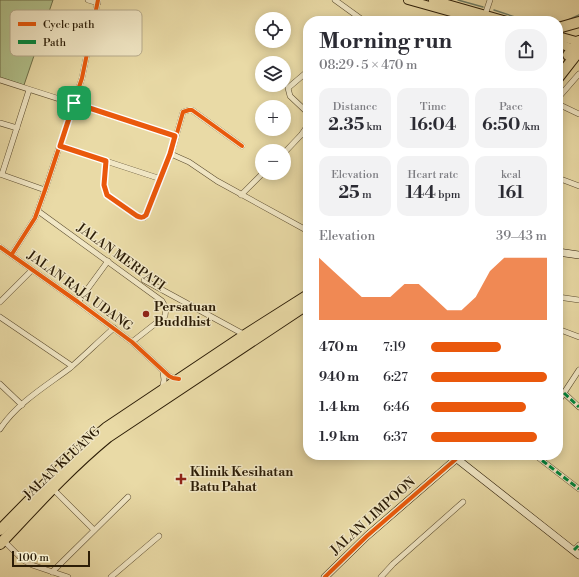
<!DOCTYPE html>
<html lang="en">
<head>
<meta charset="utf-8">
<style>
  body { margin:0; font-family:"Libre Bodoni",serif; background:#f2f2f3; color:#2b2b33; height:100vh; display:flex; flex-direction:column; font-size:15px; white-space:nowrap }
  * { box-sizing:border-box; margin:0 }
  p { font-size:13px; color:#7c7c81 }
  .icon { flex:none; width:22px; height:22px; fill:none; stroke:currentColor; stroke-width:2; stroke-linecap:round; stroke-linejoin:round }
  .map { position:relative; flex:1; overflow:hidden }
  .details { position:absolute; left:303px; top:16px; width:260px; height:444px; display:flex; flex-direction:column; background:#fff; border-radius:16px; box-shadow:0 2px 10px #0003 }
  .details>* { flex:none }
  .buttons { position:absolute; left:255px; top:12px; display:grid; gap:8px }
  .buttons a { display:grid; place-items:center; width:36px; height:36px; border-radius:50%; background:#fff; box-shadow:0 2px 10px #0003; font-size:20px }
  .scale { position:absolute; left:12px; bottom:10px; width:78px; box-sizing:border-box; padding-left:4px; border:2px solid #2c1d07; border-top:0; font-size:11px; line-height:14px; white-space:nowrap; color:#2c1d07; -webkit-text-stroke:3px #f1e7c5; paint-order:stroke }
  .pin { position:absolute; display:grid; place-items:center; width:34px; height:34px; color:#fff; margin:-17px; border-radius:8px; box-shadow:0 2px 6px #0006 }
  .round { display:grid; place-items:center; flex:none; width:42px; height:42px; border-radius:16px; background:#f2f2f3 }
  .headline { display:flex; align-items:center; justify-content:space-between; height:68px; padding:0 16px }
  h1 { font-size:22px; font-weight:700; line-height:30px }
  .metrics { display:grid; grid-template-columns:repeat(3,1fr); gap:6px; height:68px; padding:4px 16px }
  .metrics div { display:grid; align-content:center; border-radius:10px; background:#f2f2f3; text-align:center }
  .metrics b { font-size:17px; font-weight:700 }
  .metrics small { font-size:11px; font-weight:400 }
  .metrics p { font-size:11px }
  .chart { height:112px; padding:8px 16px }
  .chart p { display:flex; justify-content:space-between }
  .chart svg { width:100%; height:72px; margin-top:4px; fill:#ea580c; opacity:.7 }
  ul { padding:0 16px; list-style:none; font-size:13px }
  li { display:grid; grid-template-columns:64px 48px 1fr; align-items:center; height:30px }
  li i { height:10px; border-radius:5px; background:#ea580c }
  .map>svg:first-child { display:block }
  .green { fill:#b1c18b; stroke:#6e6f49 }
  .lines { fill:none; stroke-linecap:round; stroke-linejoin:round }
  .stream { stroke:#6d7c64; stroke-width:1.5 }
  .street-casing { stroke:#5b4c2f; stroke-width:6 }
  .secondary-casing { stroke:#2c1d07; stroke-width:8 }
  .primary-casing { stroke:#2c1d07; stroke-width:10 }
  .highway-casing { stroke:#2c1d07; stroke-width:12 }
  .street { stroke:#f1e7c5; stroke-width:5 }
  .secondary { stroke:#f1e7c5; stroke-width:7 }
  .primary { stroke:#e9daa6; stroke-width:8 }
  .highway { stroke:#e9daa6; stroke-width:10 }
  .quiet { stroke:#00873e; stroke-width:3; stroke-dasharray:6 3; stroke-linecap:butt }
  .cycleway-casing { stroke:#f1e7c5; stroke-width:6 }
  .cycleway { stroke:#e8590c; stroke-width:4 }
  .route-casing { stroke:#fff; stroke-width:8 }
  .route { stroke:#ea580c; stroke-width:5 }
  .poi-dot { fill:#8f2418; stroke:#f1e7c5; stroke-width:1.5 }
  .labels { text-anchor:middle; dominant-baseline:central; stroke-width:3; stroke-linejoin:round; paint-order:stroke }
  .street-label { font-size:13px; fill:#2c1d07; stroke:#f1e7c5 }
  .poi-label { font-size:13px; font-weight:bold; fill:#2c1d07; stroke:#f1e7c5; text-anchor:start }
  .key { fill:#f1e7c5; stroke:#b6aa8c; stroke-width:1 }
  .key-label { font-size:11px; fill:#2c1d07 }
</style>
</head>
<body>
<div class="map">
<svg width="579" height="577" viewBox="0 0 579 577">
  <rect width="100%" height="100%" fill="#e9daa6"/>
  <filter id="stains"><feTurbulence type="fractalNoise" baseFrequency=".005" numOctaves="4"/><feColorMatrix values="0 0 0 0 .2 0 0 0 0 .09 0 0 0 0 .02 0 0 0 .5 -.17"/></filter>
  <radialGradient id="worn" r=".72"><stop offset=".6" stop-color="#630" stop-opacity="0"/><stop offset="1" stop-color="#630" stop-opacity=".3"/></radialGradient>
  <polygon class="green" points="0,0 53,0 24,85 0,77"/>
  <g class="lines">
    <g class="stream">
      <polyline points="458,0 483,7"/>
      <polyline points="494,10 527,21"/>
      <polyline points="566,21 579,15"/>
    </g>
    <defs>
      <g id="street">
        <polyline points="88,0 98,3"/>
        <polyline points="335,0 364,21"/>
        <polyline points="485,15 490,0"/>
        <polyline points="44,40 87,52"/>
        <polyline points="308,71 288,88 290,96 308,113"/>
        <polyline points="0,80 175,136"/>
        <polyline points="558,98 579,74"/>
        <polyline points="558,104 579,114"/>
        <polyline points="0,123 17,128"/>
        <polyline points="302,134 308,138"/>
        <polyline points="60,146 161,179"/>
        <polyline points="284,153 302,134 308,125"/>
        <polyline points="171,154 189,162 217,181 308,231"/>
        <polyline points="106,161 104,185 107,195 140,218 144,218 146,215 171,154 183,112 189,110 192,110 242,146"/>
        <polyline points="0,174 45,190"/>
        <polyline points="2,174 29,90"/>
        <polyline points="558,178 579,186"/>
        <polyline points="241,195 263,173"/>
        <polyline points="38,211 162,301 166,308 165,316 132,342"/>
        <polyline points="0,247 78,302 132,342 169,376 173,378 178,379"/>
        <polyline points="12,254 35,218 45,190 82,78 98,0"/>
        <polyline points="144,280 245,335"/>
        <polyline points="558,297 579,300"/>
        <polyline points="0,302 32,270"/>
        <polyline points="78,302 108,261"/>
        <polyline points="0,317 72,366"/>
        <polyline points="558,329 579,337"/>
        <polyline points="0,384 22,405"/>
        <polyline points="162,390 164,380 163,372"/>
        <polyline points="564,393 579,407"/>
        <polyline points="558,402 579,370"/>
        <path d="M 0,429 C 17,403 46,386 70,368 C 85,355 99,341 114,328"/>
        <polyline points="535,455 579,489"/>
        <polyline points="53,489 94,530"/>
        <polyline points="3,540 23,560 32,565 68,577"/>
        <polyline points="574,550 579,545"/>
        <polyline points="52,572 128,497"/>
        <polyline points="111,577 159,536"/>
        <polyline points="381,577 393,564 463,502"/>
      </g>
      <g id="secondary">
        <polyline points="558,252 579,255"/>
        <polyline points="452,455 579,555"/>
        <polyline points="325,577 367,536 456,459"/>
      </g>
      <g id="primary">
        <polyline points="408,0 483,21"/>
        <polyline points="433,0 507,21"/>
        <polyline points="558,36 579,42"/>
        <polyline points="558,43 578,51"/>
      </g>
      <g id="highway">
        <polyline points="558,28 579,22"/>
        <polyline points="568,55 579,41"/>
        <polyline points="558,78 579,51"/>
        <polyline points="0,530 73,456 106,428 245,335 308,295"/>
        <path d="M 0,544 C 35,507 69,469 108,437 L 308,304"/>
      </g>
    </defs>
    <use href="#street" class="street-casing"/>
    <use href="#secondary" class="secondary-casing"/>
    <use href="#primary" class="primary-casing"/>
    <use href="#highway" class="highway-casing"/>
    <use href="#street" class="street"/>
    <use href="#secondary" class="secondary"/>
    <use href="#primary" class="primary"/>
    <use href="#highway" class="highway"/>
    <g class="quiet">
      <polyline points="564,393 579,407"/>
      <polyline points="535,455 579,489"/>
      <polyline points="574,550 579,545"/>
    </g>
    <defs>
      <g id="cycleway">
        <polyline points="106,161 104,185 107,195 140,218 144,218 146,215 171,154 183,112 189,110 192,110 242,146"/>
        <polyline points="0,247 78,302 132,342 169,376 173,378 179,379"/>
        <polyline points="12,254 35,218 45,190 82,78 98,0"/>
        <polyline points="325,577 367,536 456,459"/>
      </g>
    </defs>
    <use href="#cycleway" class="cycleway-casing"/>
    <use href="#cycleway" class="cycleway"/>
  </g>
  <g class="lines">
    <defs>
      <path id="route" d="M 74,103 L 175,136 L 170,154 L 146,215 C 143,218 141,218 137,216 L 107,195 L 104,185 L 106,161 L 60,146 Z"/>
    </defs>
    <use href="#route" class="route-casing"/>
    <use href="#route" class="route"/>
  </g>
  <g class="poi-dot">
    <circle cx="146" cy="314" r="4"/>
    <path d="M179 473h4v4h4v4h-4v4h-4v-4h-4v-4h4z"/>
  </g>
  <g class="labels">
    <g class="street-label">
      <text transform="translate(121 257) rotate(36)">JALAN MERPATI</text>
      <text transform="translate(80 291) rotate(36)">JALAN RAJA UDANG</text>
      <text transform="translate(62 463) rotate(-43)">JALAN KLUANG</text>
      <text transform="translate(373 516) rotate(-42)">JALAN LIMPOON</text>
    </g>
    <g class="poi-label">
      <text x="154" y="307">Persatuan<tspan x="154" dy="15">Buddhist</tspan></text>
      <text x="190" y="472">Klinik Kesihatan<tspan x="190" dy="15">Batu Pahat</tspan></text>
    </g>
  </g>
  <rect x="10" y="10" width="132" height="46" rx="6" class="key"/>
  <rect x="18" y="22" width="18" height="4" fill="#e8590c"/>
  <rect x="18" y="40" width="18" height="4" fill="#00873e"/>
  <g class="key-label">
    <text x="43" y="28">Cycle path</text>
    <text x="43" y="46">Path</text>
  </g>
  <rect width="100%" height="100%" filter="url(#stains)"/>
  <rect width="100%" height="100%" fill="url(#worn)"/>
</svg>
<div class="buttons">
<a><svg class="icon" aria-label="locate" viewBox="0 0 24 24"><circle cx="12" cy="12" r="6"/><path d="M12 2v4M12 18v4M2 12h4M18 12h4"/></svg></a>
<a><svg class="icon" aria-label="layers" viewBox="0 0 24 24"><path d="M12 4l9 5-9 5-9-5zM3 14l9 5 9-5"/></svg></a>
<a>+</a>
<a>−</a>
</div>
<div class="scale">100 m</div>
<div class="pin" style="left:74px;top:103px;background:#1e9e55"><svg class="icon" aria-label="arrive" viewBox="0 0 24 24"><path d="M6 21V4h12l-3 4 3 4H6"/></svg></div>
<section class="details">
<div class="headline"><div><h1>Morning run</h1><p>08:29 · 5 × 470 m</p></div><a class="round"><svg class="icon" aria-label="share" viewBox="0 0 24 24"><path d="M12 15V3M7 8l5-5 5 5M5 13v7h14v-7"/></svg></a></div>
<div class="metrics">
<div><p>Distance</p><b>2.35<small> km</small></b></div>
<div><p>Time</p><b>16:04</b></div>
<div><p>Pace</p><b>6:50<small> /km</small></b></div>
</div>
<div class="metrics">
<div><p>Elevation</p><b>25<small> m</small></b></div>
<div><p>Heart rate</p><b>144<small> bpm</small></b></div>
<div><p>kcal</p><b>161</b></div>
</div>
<div class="chart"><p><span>Elevation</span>39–43 m</p>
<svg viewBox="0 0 160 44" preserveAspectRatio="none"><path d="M0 44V6L10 14L20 22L30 30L40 30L50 30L60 22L70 22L80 30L90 38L100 38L110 30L120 14L130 6L140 6L150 6L160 6V44z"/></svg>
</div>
<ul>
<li><b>470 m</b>7:19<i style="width:60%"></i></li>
<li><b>940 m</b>6:27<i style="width:100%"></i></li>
<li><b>1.4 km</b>6:46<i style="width:82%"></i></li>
<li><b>1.9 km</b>6:37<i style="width:91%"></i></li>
</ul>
</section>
</div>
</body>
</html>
